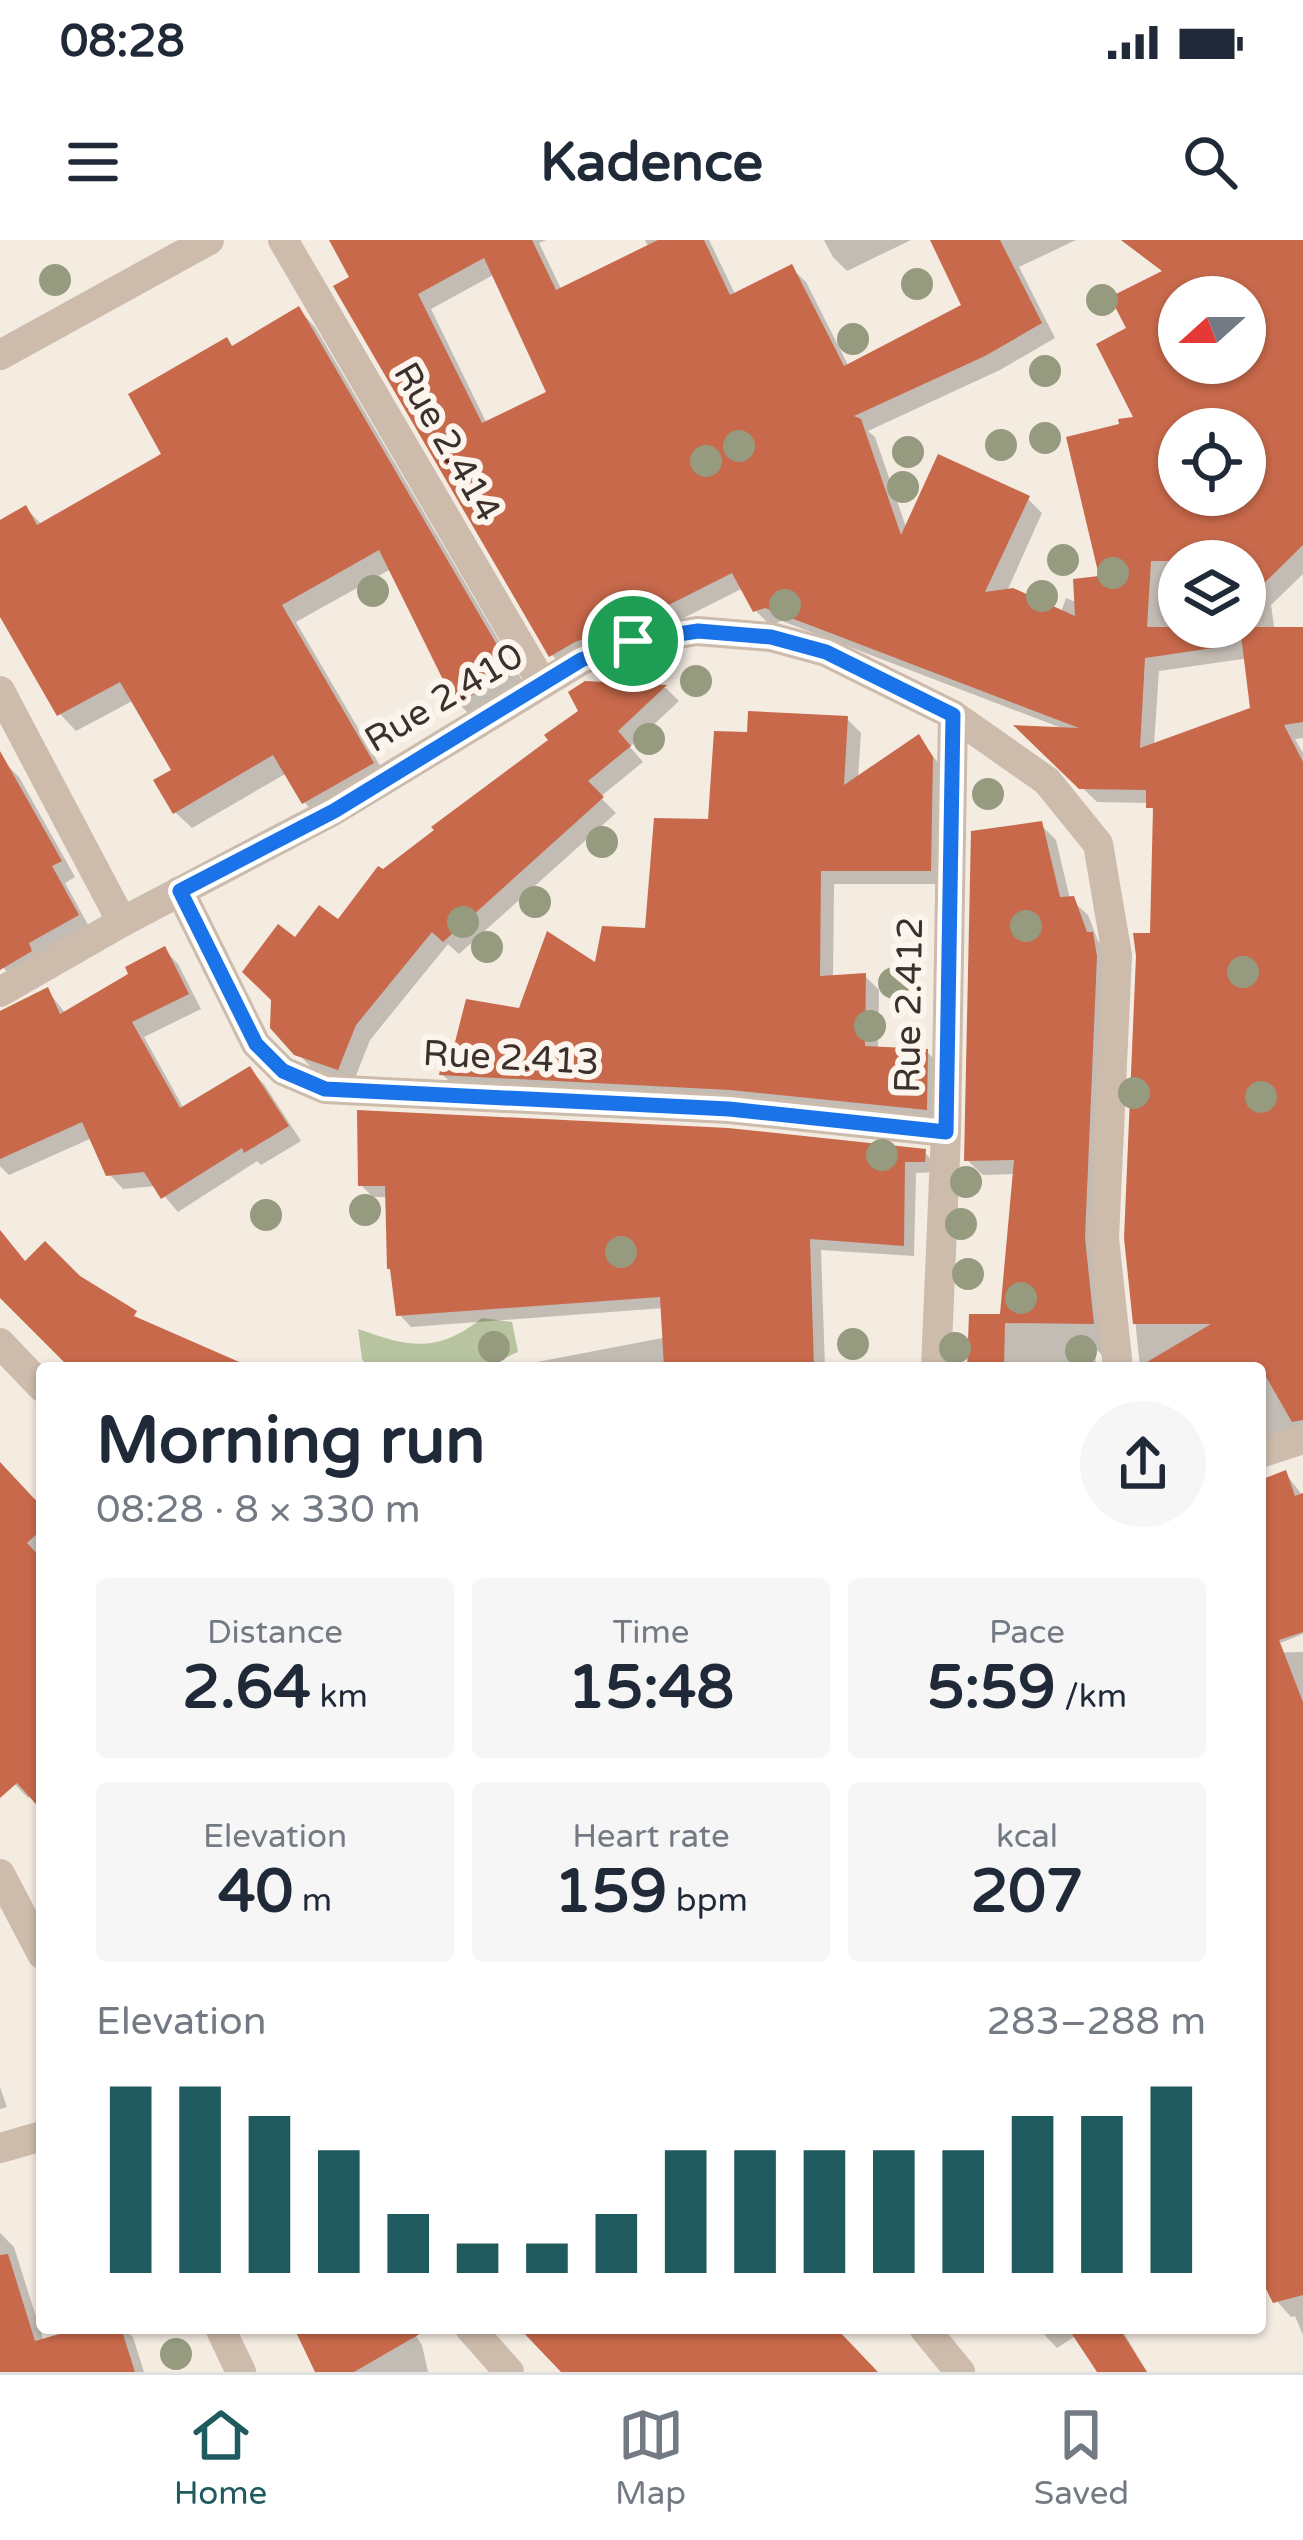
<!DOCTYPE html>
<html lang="en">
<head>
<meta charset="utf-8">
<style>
  body { margin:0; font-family:"Varela Round",sans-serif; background:#f6f6f7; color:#1f2937; height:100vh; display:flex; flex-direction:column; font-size:45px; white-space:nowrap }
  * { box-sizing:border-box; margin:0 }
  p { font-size:39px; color:#747a83 }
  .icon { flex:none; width:66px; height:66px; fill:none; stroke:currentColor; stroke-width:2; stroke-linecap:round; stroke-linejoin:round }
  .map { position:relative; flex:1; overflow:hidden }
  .drawer { position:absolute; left:36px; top:1122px; width:1230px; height:972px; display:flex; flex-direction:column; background:#fff; border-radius:12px; box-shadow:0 3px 9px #0004 }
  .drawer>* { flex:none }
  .needle { width:78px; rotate:249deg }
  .tools { position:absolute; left:1158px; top:36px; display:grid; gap:24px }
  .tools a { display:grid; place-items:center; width:108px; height:108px; border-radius:50%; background:#fff; box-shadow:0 3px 9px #0004; font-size:60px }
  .pin { position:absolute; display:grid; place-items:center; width:102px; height:102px; color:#fff; margin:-51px; border:6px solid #fff; border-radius:50%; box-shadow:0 3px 12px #0007 }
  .round { display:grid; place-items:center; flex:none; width:126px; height:126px; border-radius:63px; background:#f6f6f7 }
  .overview { display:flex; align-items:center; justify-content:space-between; height:204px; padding:0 60px }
  h1 { font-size:66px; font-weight:700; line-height:90px }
  .metrics { display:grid; grid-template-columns:repeat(3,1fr); gap:18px; height:204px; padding:12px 60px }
  .metrics div { display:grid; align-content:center; border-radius:12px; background:#f6f6f7; text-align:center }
  .metrics b { font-size:60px; font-weight:700 }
  .metrics small { font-size:33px; font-weight:400 }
  .metrics p { font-size:33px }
  .chart { height:336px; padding:24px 60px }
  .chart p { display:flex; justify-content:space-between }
  .chart svg { width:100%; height:216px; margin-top:12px; stroke:#1f5a5e; stroke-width:6 }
  .status { display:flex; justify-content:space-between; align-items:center; height:84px; padding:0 60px; background:#fff; direction:ltr }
  .status svg { height:33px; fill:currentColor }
  header { display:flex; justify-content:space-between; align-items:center; height:156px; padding:0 60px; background:#fff; font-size:54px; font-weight:700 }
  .tabs { display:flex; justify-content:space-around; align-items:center; height:168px; border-top:3px solid #e0e1e3; background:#fff; font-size:33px; color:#747a83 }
  .tabs a { display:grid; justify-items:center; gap:6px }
  .tabs .on { color:#1f5a5e }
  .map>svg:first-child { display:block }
  .green { fill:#b8c4a0 }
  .shadow { fill:#0003; fill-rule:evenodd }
  .building { fill:#c8694b; fill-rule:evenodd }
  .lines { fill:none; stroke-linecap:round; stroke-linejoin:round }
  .minor { stroke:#cdbbac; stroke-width:30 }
  .tree { fill:#969b7f }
  .route-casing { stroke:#fff; stroke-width:24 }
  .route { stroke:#1a73e8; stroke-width:15 }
  .labels { text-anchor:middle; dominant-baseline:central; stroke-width:12; stroke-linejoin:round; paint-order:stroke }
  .street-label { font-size:36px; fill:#3b302b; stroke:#fbf5ee }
</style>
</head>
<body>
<div class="status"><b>08:28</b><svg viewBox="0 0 49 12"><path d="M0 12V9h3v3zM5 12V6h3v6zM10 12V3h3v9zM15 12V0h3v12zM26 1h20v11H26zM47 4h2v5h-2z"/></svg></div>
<header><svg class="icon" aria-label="menu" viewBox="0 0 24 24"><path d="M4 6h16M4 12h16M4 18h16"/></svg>Kadence<svg class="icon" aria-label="search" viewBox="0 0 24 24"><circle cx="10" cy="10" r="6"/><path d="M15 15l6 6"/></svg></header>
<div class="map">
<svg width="1303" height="2132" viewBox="0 0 1303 2132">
  <rect width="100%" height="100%" fill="#f4ebe1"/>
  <path class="green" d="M 482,1078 L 512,1082 L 518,1112 L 483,1128 L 368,1128 L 362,1119 L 358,1089 C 409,1107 437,1114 482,1078 Z"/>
  <g class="shadow">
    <path d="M 338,0 L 546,0 L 539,3 L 562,51 L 649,8 L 645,0 L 709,0 L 736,56 L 791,28 L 806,42 L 849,127 L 965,67 L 934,0 L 1076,0 L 1019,27 L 1055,98 L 1000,130 L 868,191 L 875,197 L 907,290 L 1028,259 L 1042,273 L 1008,349 L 1061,372 L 1066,358 L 1102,373 L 1096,310 L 1137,179 L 1130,89 L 1165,33 L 1121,0 L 1303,0 L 1303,334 L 1271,365 L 1278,414 L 1159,431 L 1154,505 L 1253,470 L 1303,420 L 1303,498 L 1295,499 L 1303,513 L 1303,1193 L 1260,1217 L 1260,1128 L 1140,1128 L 1127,998 L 1153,696 L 1156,573 L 1149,563 L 1097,562 L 1021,488 L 1064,489 L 782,381 L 770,385 L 756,371 L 743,348 L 652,394 L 566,430 L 552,415 L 353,38 ZM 495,34 L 550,153 L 487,184 L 431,69 ZM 1179,57 L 1245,57 L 1245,123 L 1179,123 ZM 1179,189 L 1245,189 L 1245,255 L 1179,255 ZM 1179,321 L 1245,321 L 1245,387 L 1179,387 Z"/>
    <polygon points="824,0 911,0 847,31 833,17"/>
    <polygon points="299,70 315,87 529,452 474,479 457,462 391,329 296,382 389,541 321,579 304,562 287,533 192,588 175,572 175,531 134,460 76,491 60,474 0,369 0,283 26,268 43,286 165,216 234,109"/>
    <polygon points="586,444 666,448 679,461 630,507 643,522 600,557 616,573 459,714 448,704 370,800 353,843 312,828 275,791 296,701 338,684 383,633 552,500 582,472"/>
    <polygon points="847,479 861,493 858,539 919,498 946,533 944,644 834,644 833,738 865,736 879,750 878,810 927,812 941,826 940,883 456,848 442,834 456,812 597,727 648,691 711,582 750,495"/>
    <polygon points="3,521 19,537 75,637 65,643 92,692 18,744 0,724"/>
    <polygon points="1041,585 1056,600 1070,659 1088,675 1098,701 1108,711 1110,1123 1095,1108 1096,1128 970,1128 1003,1077 1015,934 983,935 967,920"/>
    <polygon points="164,709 178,724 201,769 144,797 184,869 250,830 264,844 301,901 261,925 257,921 178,972 156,946 123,949 109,934 92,898 9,935 0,926 0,789 48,751 66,774 132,735"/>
    <polygon points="924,912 936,924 936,932 916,933 914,1016 821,1010 825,1128 506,1128 668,1097 664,1068 411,1087 399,1074 388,957 373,957 361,945"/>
    <polygon points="0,1225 42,1270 42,1567 31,1555 28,1558 0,1529"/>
    <polygon points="1286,1234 1303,1256 1303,1394 1260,1411 1260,1243"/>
    <polygon points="1303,1412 1303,2095 1295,2076 1291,2077 1260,2042 1260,1413"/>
    <polygon points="0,1847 7,1867 0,1869"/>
    <polygon points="0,1993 14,2007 44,2102 92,2088 124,2088 133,2097 144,2132 0,2132"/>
    <polygon points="309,2088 410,2088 422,2105 428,2132 318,2132"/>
    <polygon points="1038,2088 1121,2088 1147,2132 1102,2132 1077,2095 1057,2108"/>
  </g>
  <g class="building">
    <path d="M 329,0 L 532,0 L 556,50 L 658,0 L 704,0 L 730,55 L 792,24 L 844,126 L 961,65 L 930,0 L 1000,0 L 1042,83 L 985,116 L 854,176 L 861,179 L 901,295 L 938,214 L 1030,256 L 985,352 L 1013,348 L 1075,376 L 1073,339 L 1099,336 L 1066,197 L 1119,184 L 1118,179 L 1133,177 L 1096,104 L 1126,88 L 1110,57 L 1162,31 L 1121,0 L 1303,0 L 1303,305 L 1245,362 L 1245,321 L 1151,321 L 1147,387 L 1212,387 L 1213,408 L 1145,418 L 1140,508 L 1250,468 L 1240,387 L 1303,387 L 1303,482 L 1284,485 L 1303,522 L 1303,1180 L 1292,1182 L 1261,1128 L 1137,1128 L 1211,1084 L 1133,1084 L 1124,998 L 1136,716 L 1133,693 L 1150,693 L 1153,568 L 1146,568 L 1146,550 L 1079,549 L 1013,485 L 1079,488 L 765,368 L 753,372 L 732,333 L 637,381 L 575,402 L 549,417 L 333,46 L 349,37 ZM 484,18 L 546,152 L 482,183 L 418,54 ZM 1179,57 L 1245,57 L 1245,123 L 1179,123 ZM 1179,189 L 1245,189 L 1245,255 L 1179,255 Z"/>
    <polygon points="299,66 514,434 455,464 379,310 282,365 374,523 302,564 273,515 173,574 153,540 171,530 120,442 57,476 0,377 0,280 26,265 37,285 161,214 128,154 227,97 232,106"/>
    <polygon points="585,441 667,445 618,491 631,506 588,541 604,557 443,702 432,692 356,785 338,830 294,815 270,788 271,760 242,732 278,684 295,697 319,665 338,679 378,626 383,629 434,590 431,587 548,500 544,495 578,471 568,452"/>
    <polygon points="748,471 848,476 844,545 919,494 933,517 931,631 821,631 820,736 866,733 865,806 928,809 927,870 730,850 439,835 444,810 453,810 466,759 519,768 547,691 595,722 602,686 645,688 654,578 708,579 714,491 747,492"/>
    <polygon points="0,511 62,621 52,626 79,675 29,703 32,711 0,730"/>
    <polygon points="1042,581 1060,657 1074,656 1087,692 1093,692 1097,716 1085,998 1094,1084 1005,1083 1004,1128 967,1128 969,1074 1000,1074 1014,920 964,921 971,591"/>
    <polygon points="165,706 189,754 132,782 180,868 250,826 289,886 244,913 242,908 161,959 144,932 106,936 82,882 0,919 0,771 48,747 60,774 128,734 125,727"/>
    <polygon points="357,870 728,888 926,909 925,922 905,922 904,1006 810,999 814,1128 664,1128 660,1057 396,1076 390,1029 387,1029 385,946 358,946"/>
    <polygon points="0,990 25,1021 45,1001 80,1036 137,1071 134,1076 253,1128 70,1128 0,1058"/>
    <polygon points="0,1222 42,1267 42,1289 27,1303 42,1319 42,1571 17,1543 0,1558"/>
    <polygon points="1286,1230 1295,1256 1303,1253 1303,1392 1279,1400 1303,1462 1303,2055 1273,2063 1260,2037 1260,1240"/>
    <polygon points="8,2014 35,2101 80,2088 121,2088 135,2132 0,2132 0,2015"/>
    <polygon points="294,2088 430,2088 354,2132 315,2132"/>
    <polygon points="519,2088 836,2088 878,2132 561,2132"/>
    <polygon points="1068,2088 1119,2088 1147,2132 1097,2132"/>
  </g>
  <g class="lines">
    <g class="minor">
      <polyline points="283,0 542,443"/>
      <polyline points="0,115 209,0"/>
      <polyline points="0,451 122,682"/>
      <polyline points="180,651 256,804 283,831 325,849 729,869 946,892"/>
      <polyline points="0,752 122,682 333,571 582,420 633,401 697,391 771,397 826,412 953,475 1047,541 1098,604 1117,715 1104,999 1118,1128"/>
      <polyline points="0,1103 42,1147"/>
      <polyline points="936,1128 946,892 953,475"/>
      <polyline points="1260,1213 1303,1199"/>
      <polyline points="0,1634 42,1714"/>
      <polyline points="0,1908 42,1896"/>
      <polyline points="220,2088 241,2132"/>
      <polyline points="470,2088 509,2132"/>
      <polyline points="924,2088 960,2132"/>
    </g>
  </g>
  <g class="tree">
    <circle cx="55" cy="40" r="16"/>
    <circle cx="917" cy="44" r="16"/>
    <circle cx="1102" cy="60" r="16"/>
    <circle cx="853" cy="99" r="16"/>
    <circle cx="1045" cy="131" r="16"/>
    <circle cx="1045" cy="198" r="16"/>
    <circle cx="1001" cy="205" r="16"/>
    <circle cx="739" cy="206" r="16"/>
    <circle cx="908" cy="212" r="16"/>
    <circle cx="706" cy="221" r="16"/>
    <circle cx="903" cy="247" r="16"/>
    <circle cx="1063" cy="320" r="16"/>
    <circle cx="1113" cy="333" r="16"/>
    <circle cx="373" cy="351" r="16"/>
    <circle cx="1042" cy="356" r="16"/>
    <circle cx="785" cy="365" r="16"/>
    <circle cx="696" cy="441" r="16"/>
    <circle cx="649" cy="499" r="16"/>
    <circle cx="988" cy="554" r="16"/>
    <circle cx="602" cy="602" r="16"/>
    <circle cx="535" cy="662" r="16"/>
    <circle cx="463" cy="682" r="16"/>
    <circle cx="1026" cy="686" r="16"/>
    <circle cx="487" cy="707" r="16"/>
    <circle cx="1243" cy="732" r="16"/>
    <circle cx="894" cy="743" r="16"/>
    <circle cx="870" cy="786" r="16"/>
    <circle cx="1134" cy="853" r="16"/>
    <circle cx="1261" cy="857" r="16"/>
    <circle cx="882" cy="915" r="16"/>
    <circle cx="966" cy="942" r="16"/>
    <circle cx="365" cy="970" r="16"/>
    <circle cx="266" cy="975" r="16"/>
    <circle cx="961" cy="984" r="16"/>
    <circle cx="621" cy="1012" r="16"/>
    <circle cx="968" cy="1034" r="16"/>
    <circle cx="1021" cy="1058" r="16"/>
    <circle cx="853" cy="1104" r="16"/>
    <circle cx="494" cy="1107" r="16"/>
    <circle cx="955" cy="1108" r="16"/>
    <circle cx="1081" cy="1111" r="16"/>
    <circle cx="176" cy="2114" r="16"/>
  </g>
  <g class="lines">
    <defs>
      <polygon id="route" points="698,391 771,397 826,412 953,475 946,892 729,869 325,849 283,831 256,804 180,651 334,571 581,420 633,401"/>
    </defs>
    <use href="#route" class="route-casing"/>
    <use href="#route" class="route"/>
  </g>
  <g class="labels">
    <g class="street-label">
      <text transform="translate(447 202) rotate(60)">Rue 2.414</text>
      <text transform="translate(444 458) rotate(-31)">Rue 2.410</text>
      <text transform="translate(909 765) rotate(-89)">Rue 2.412</text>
      <text transform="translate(511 818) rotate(3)">Rue 2.413</text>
    </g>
  </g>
</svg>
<div class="tools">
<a><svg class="needle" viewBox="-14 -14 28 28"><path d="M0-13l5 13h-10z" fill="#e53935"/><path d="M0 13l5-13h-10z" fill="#747a83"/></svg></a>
<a><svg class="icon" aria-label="locate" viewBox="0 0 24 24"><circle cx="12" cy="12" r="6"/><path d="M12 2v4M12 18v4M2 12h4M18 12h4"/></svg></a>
<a><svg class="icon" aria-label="layers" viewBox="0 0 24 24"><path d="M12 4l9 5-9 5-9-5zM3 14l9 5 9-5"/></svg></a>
</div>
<div class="pin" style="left:633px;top:401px;background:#1e9e55"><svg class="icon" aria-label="arrive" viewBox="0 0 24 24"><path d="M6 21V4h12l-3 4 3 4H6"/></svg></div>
<section class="drawer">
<div class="overview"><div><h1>Morning run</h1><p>08:28 · 8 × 330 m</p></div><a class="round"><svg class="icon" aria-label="share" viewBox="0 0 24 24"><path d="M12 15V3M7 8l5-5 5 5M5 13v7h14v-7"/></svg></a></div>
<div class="metrics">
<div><p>Distance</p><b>2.64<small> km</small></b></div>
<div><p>Time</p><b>15:48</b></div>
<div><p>Pace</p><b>5:59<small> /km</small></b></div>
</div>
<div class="metrics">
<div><p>Elevation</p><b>40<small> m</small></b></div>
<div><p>Heart rate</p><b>159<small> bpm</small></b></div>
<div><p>kcal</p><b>207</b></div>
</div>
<div class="chart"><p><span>Elevation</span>283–288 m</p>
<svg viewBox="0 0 160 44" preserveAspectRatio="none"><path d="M5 44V6M15 44V6M25 44V12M35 44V19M45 44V32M55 44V38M65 44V38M75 44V32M85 44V19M95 44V19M105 44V19M115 44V19M125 44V19M135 44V12M145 44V12M155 44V6"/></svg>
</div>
</section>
</div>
<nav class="tabs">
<a class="on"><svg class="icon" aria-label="home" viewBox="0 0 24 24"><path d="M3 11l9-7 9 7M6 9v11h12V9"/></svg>Home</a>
<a><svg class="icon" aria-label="map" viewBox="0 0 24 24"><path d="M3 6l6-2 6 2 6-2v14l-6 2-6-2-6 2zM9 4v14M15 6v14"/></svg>Map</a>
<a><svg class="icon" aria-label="saved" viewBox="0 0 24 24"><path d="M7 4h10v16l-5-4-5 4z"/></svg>Saved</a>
</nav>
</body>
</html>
